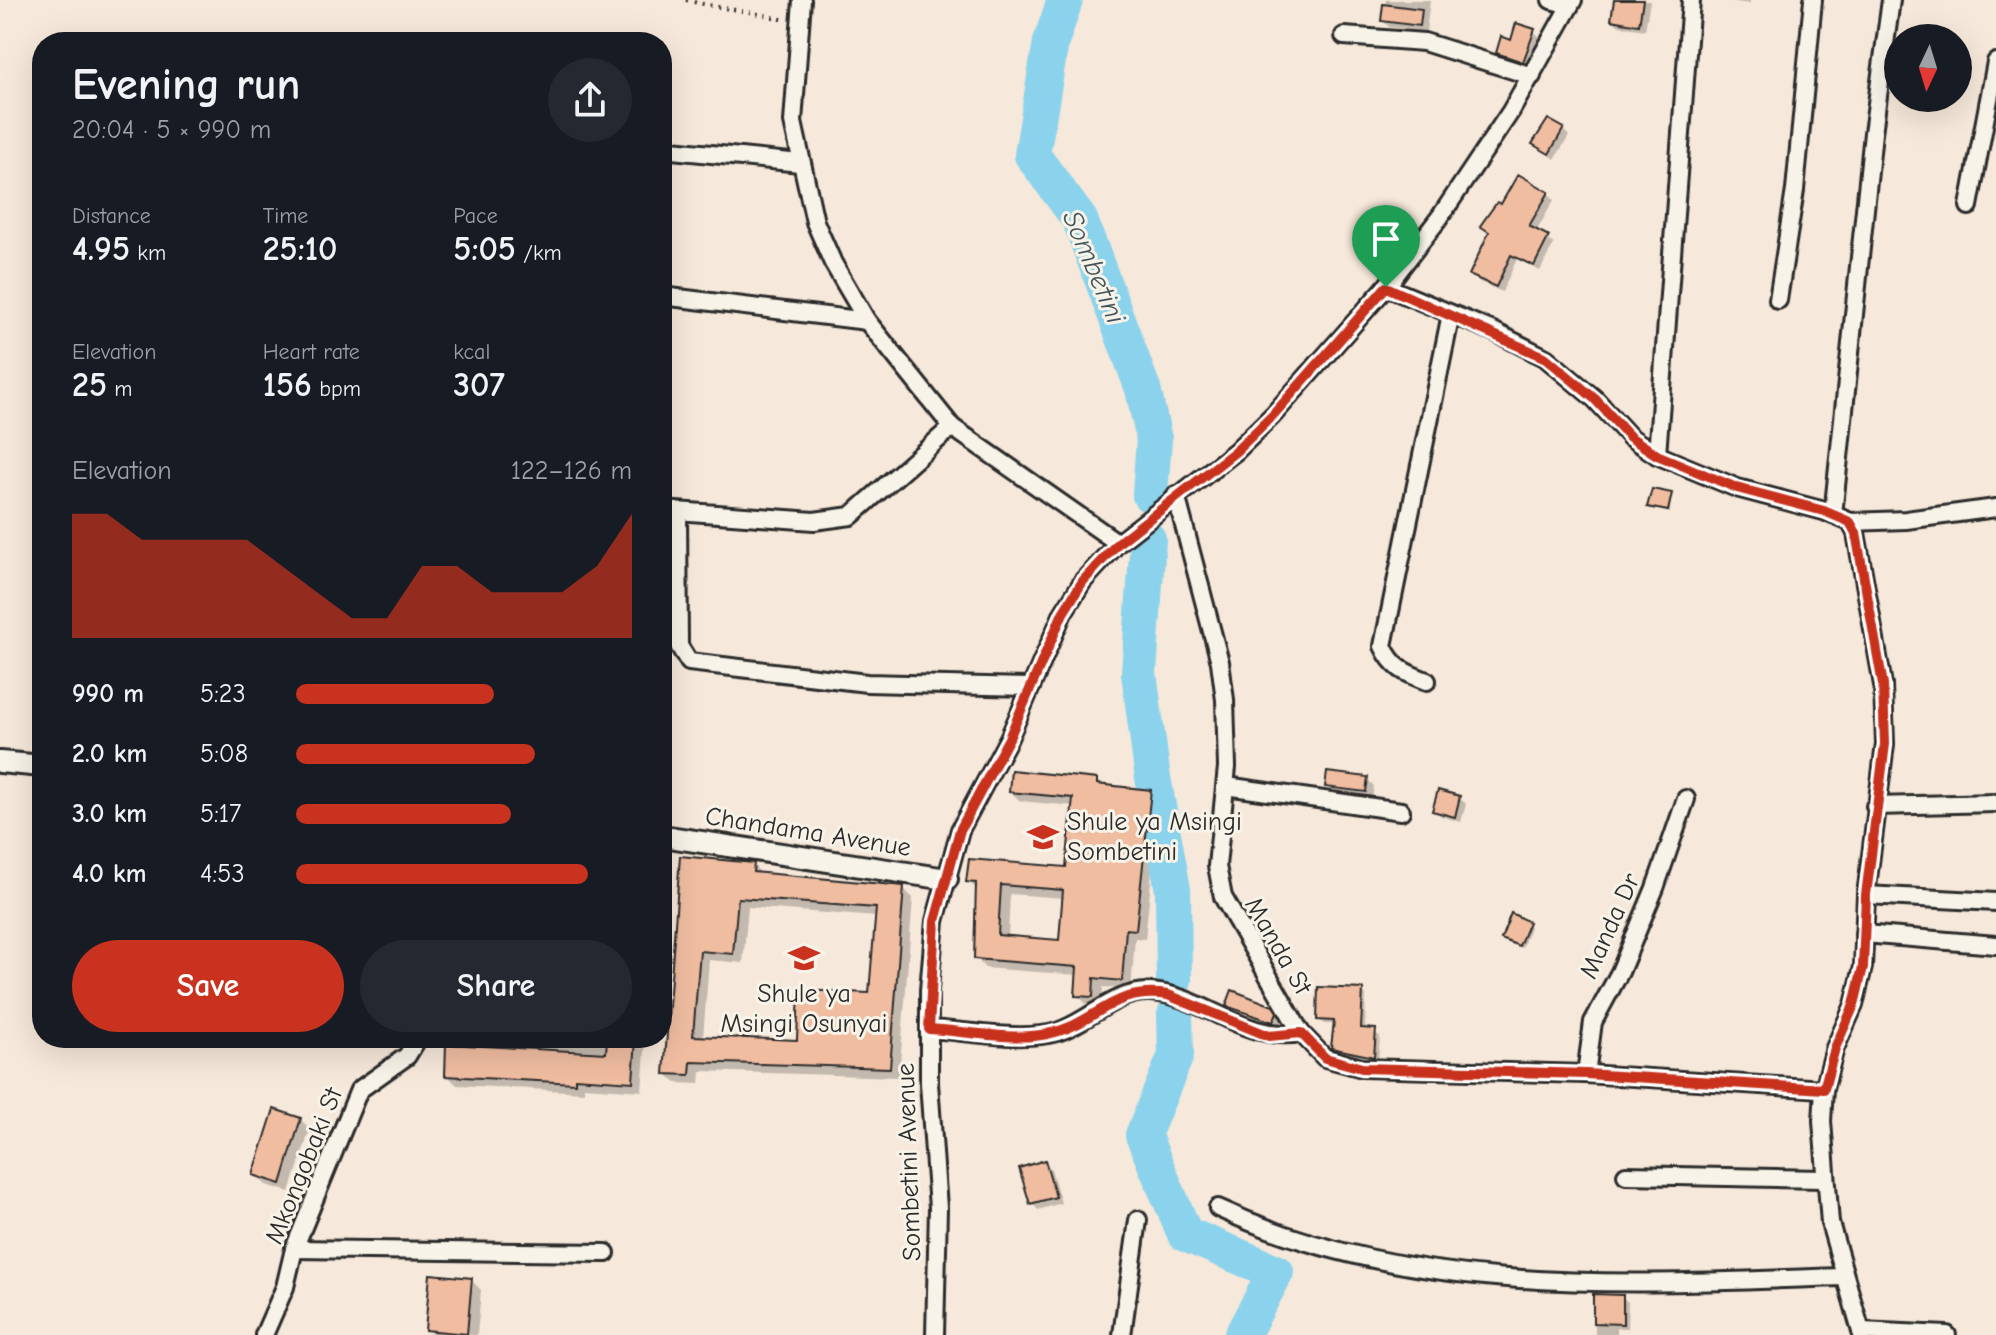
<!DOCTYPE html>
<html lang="en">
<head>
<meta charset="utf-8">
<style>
  body { margin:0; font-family:"Comic Neue",sans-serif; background:#242831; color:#f1f3f6; height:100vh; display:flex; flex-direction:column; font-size:30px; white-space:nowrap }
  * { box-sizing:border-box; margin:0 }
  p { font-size:26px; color:#9ea1a6 }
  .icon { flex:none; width:44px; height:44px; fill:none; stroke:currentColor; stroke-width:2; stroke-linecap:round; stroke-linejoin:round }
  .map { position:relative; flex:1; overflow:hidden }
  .details { position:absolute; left:32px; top:32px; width:640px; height:1016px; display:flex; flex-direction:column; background:#171b24; border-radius:32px; box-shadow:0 8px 32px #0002 }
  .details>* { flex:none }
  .needle { width:52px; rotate:184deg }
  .fabs { position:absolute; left:1884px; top:24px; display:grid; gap:16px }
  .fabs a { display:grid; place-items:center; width:88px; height:88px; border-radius:50%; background:#171b24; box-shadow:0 8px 32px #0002; font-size:40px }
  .pin { position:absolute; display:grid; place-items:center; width:68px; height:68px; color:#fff; margin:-82px -34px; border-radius:50% 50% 50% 0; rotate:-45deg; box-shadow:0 0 8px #0007 }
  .pin .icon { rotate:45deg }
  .round { display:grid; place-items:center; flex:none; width:84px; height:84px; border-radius:42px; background:#242831 }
  .headline { display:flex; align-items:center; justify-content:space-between; height:136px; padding:0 40px }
  h1 { font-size:44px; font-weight:700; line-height:60px }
  .stats { display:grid; grid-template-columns:repeat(3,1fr); gap:12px; height:136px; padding:8px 40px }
  .stats div { display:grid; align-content:center }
  .stats b { font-size:34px; font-weight:700 }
  .stats small { font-size:22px; font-weight:400 }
  .stats p { font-size:22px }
  .chart { height:224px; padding:16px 40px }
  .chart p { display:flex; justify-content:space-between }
  .chart svg { width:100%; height:144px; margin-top:8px; fill:#c8321e; opacity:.7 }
  .cta { display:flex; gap:16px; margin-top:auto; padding:16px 40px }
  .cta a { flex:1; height:92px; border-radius:48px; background:#c8321e; color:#fff; font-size:32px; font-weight:700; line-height:92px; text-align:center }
  .cta a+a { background:#242831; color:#f1f3f6 }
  ul { padding:0 40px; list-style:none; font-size:26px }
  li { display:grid; grid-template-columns:128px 96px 1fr; align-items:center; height:60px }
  li i { height:20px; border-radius:10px; background:#c8321e }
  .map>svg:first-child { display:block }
  .shadow { fill:#0003; fill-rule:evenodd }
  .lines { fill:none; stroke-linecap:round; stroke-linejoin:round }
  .river { stroke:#8bd3ec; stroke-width:36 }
  .building { fill:#f0bda1; stroke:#2b2b2b; stroke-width:2; fill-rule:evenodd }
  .minor-casing { stroke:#2b2b2b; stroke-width:22 }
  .tertiary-casing { stroke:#2b2b2b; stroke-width:26 }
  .path { stroke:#2b2b2b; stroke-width:4; stroke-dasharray:2 6; stroke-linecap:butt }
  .minor { stroke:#f7f3e8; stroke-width:16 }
  .tertiary { stroke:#f7f3e8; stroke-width:20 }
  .route-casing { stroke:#fff; stroke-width:16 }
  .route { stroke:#c8321e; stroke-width:10 }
  .labels { text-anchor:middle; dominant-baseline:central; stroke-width:6; stroke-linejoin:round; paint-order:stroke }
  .poi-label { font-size:26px; fill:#2b2b2b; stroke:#f7f3e8; text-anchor:start }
  .street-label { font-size:26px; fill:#2b2b2b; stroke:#f7f3e8 }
  .water-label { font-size:28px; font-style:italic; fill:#43555b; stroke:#f7f3e8 }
</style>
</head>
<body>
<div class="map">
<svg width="1996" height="1335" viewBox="0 0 1996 1335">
  <rect width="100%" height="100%" fill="#f6e8da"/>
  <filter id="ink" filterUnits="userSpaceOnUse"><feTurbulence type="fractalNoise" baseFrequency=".0125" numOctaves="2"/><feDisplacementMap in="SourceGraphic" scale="16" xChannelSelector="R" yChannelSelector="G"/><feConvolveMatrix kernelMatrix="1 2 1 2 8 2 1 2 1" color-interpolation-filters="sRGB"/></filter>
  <g filter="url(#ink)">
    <g class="shadow">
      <polygon points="1386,0 1430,0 1426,32 1389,27 1383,21"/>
      <polygon points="1616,0 1650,1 1645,30 1619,26 1613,20"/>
      <polygon points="1722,0 1750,0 1750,4"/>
      <polygon points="1533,31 1540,37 1530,67 1504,59 1498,52"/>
      <polygon points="1563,130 1569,136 1555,159 1535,144"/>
      <polygon points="1548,193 1554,200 1536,232 1554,244 1540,271 1517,259 1502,292 1478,281 1471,275 1502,207"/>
      <polygon points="1671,495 1670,513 1650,506"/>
      <polygon points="1367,779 1374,786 1372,798 1334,793 1327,787"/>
      <path d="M 1096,781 L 1103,787 L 1150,792 L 1159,802 L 1145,939 L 1135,938 L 1131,990 L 1103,987 L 1102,1006 L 1087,1005 L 1078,995 L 1079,975 L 985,968 L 976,958 L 978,890 L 968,881 L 1068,870 L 1074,806 L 1020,801 L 1011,792 ZM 1010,894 L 1064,898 L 1061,942 L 1008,937 Z"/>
      <polygon points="1459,797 1466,804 1461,822 1441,816 1435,810"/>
      <path d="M 682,858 L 753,865 L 763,875 L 903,888 L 913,898 L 899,1077 L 701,1071 L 700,1084 L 676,1083 L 666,1073 ZM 748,907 L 877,917 L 871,995 L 799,1042 L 703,1039 L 709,960 L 743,963 Z"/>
      <polygon points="1528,924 1530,927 1522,948 1503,939"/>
      <polygon points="1362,991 1366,996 1365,1030 1380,1036 1378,1060 1338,1052 1333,1048 1335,1024 1324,1024 1319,1019"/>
      <polygon points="1228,1005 1272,1008 1282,1020 1279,1027 1234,1012"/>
      <polygon points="497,1038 646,1038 642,1091 584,1087 584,1092 457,1085 447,1075 496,1048"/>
      <polygon points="300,1119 310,1129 290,1192 266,1185 256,1175"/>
      <polygon points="1044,1162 1051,1169 1061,1203 1038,1210 1032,1203"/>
      <polygon points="471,1280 481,1290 477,1335 433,1335 427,1329"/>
      <polygon points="1595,1296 1622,1297 1628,1302 1627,1328 1617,1328 1617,1335 1595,1335"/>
    </g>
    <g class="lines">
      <g class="river">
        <polyline points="1065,0 1051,42 1032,155 1080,220 1143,389 1154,439 1150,495"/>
        <polyline points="1148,539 1139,673 1152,772 1173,890 1174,980"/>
        <polyline points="1175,1015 1176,1055 1143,1135 1185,1234 1276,1272 1242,1335"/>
      </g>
    </g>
    <g class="building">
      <polygon points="1614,0 1643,0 1639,25 1611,20"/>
      <polygon points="1383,4 1422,9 1420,26 1381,21"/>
      <polygon points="1516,23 1535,29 1523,62 1496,53 1501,36 1511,40"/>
      <polygon points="1548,119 1564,128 1549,154 1532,144"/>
      <polygon points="1518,174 1549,192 1529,226 1549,236 1534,266 1511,255 1496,287 1469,275 1489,232 1480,226 1497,202 1501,204"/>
      <polygon points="1652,489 1672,493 1668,511 1647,507"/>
      <path d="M 1011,770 L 1097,779 L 1097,784 L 1151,790 L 1136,930 L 1126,929 L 1122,981 L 1094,978 L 1093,997 L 1075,996 L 1077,967 L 974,959 L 976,883 L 966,882 L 969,859 L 1066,867 L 1073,798 L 1009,792 ZM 1001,885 L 1063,890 L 1059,940 L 998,935 Z"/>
      <polygon points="1327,772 1368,777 1366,792 1325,787"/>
      <polygon points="1438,790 1460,796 1455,817 1432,811"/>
      <path d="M 680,856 L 754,863 L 753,872 L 904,886 L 890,1068 L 691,1062 L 690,1075 L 664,1074 ZM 738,898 L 876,908 L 869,993 L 799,990 L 797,1040 L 693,1036 L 700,951 L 733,954 Z"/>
      <polygon points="1511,913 1529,922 1519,946 1501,939"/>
      <polygon points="1318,987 1363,989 1361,1028 1376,1029 1374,1057 1331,1048 1334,1021 1317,1020"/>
      <polygon points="1232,990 1273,1006 1277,1012 1273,1022 1226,1006"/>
      <polygon points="607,1038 636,1038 633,1082 575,1078 575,1083 445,1076 446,1044 606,1053"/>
      <polygon points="274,1109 301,1118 281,1184 253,1175"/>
      <polygon points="1045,1160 1056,1197 1030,1204 1019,1168"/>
      <polygon points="430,1274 472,1278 467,1334 425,1330"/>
      <polygon points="1593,1294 1623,1295 1623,1324 1593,1323"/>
    </g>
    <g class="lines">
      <defs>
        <g id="minor">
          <polyline points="802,0 793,122 815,222 833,263 867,321 952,427 1118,543"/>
          <polyline points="1551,0 1570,5"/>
          <polyline points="1344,36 1424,42 1532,76"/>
          <polyline points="662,149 800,163"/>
          <polyline points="1969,206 1996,62"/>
          <polyline points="1386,287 1493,331 1546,358 1595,399 1630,437 1657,455 1737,488 1824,511 1850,522 1856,533 1883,685 1885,744 1866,895 1863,967 1854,1005 1835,1048 1824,1089 1822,1121 1830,1223 1862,1335"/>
          <polyline points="662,296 867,321"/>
          <polyline points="1778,300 1795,190 1813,0"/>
          <polyline points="1657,455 1691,0"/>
          <polyline points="1176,495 1220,662 1225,700 1227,767 1217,866 1223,897 1301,1033 1325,1058 1362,1068 1586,1074 1824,1089"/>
          <polyline points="662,510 814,521 851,516 952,427"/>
          <polyline points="678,514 679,646 689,662 867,683 1031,687"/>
          <polyline points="1833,515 1873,133 1891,0"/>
          <polyline points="1850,522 1906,520 1996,508"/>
          <path d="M 1427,681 C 1405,673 1393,668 1383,646 L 1451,314"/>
          <polyline points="1226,786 1401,811"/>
          <polyline points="1875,806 1996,803"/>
          <polyline points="1866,895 1996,902"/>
          <polyline points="1864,934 1996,945"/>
          <path d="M 929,1029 C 966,1031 1022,1042 1057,1032 C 1089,1022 1115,990 1151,992 C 1206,996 1241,1042 1301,1033"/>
          <polyline points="1586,1074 1593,1022 1620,972 1655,888 1686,799"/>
          <polyline points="1626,1175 1824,1179"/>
          <path d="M 1218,1208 C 1413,1299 1634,1284 1843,1277"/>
          <polyline points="294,1249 606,1253"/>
          <polyline points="1861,1331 1947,1335"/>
          <polyline points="264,1335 285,1287 294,1249 359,1090 407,1056 418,1038"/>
          <polyline points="935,1335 938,1208 929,1083 929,990 935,921 960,830 1009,738 1063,613 1083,581 1118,543 1236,451 1273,415 1386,287 1440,217 1511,111 1573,0"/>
          <polyline points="1122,1335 1138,1220"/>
        </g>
        <g id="tertiary">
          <polyline points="0,762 42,766"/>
          <polyline points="662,836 947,879"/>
        </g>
      </defs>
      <use href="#minor" class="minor-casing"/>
      <use href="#tertiary" class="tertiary-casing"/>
      <path class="path" d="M 686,0 C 720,9 752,11 785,20"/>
      <use href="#minor" class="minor"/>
      <use href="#tertiary" class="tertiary"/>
    </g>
  </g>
  <g class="lines" filter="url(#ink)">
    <defs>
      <path id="route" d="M 1386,287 L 1546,358 L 1595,399 L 1630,437 L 1657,455 L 1737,488 L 1824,511 L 1850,522 L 1856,533 L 1883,685 L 1885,744 L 1866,895 L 1863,967 L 1854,1005 L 1835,1048 L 1824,1089 L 1586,1074 L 1362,1068 L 1325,1058 L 1301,1033 L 1269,1036 L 1168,995 C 1110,986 1097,1025 1047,1034 C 1014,1041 964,1031 929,1029 L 935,921 L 960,830 L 1009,738 L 1063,613 L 1083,581 L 1118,543 L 1236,451 L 1273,415 Z"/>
    </defs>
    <use href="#route" class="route-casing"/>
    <use href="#route" class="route"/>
  </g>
  <defs>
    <symbol id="school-bare" viewBox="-9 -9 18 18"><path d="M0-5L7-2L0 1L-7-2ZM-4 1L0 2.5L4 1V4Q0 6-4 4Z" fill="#c8321e" stroke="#f7f3e8" stroke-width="2.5" paint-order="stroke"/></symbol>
  </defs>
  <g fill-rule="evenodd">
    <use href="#school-bare" x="1021" y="815" width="44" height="44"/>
    <use href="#school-bare" x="782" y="936" width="44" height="44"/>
  </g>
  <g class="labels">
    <g class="poi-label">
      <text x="1067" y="822">Shule ya Msingi<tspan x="1067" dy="30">Sombetini</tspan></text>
      <text x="804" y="994" text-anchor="middle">Shule ya<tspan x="804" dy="30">Msingi Osunyai</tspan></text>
    </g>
    <g class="street-label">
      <text transform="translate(808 832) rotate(9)">Chandama Avenue</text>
      <text transform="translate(1610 926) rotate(-66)">Manda Dr</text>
      <text transform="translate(1278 946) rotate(60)">Manda St</text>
      <text transform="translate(909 1162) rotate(-92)">Sombetini Avenue</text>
      <text transform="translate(304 1166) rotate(-68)">Mkongobaki St</text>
    </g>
    <g class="water-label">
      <text transform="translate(1094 267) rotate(67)">Sombetini</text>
    </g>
  </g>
</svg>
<div class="fabs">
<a><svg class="needle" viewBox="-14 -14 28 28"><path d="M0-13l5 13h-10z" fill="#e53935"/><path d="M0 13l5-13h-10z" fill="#9ea1a6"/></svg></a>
</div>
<div class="pin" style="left:1386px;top:287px;background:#1e9e55"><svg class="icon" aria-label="arrive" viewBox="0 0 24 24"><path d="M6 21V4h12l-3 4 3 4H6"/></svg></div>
<section class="details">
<div class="headline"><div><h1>Evening run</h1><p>20:04 · 5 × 990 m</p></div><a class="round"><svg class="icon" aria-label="share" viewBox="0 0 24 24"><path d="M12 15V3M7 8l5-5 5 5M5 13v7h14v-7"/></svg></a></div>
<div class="stats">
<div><p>Distance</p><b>4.95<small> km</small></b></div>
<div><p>Time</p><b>25:10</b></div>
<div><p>Pace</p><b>5:05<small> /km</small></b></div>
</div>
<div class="stats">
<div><p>Elevation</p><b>25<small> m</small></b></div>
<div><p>Heart rate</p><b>156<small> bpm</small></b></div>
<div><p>kcal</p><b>307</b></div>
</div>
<div class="chart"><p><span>Elevation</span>122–126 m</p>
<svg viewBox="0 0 160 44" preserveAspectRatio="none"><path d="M0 44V6L10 6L20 14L30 14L40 14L50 14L60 22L70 30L80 38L90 38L100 22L110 22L120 30L130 30L140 30L150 22L160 6V44z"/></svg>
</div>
<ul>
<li><b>990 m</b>5:23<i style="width:59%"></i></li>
<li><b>2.0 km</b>5:08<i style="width:71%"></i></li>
<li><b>3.0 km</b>5:17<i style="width:64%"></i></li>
<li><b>4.0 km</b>4:53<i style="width:87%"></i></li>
</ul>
<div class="cta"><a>Save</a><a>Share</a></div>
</section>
</div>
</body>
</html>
